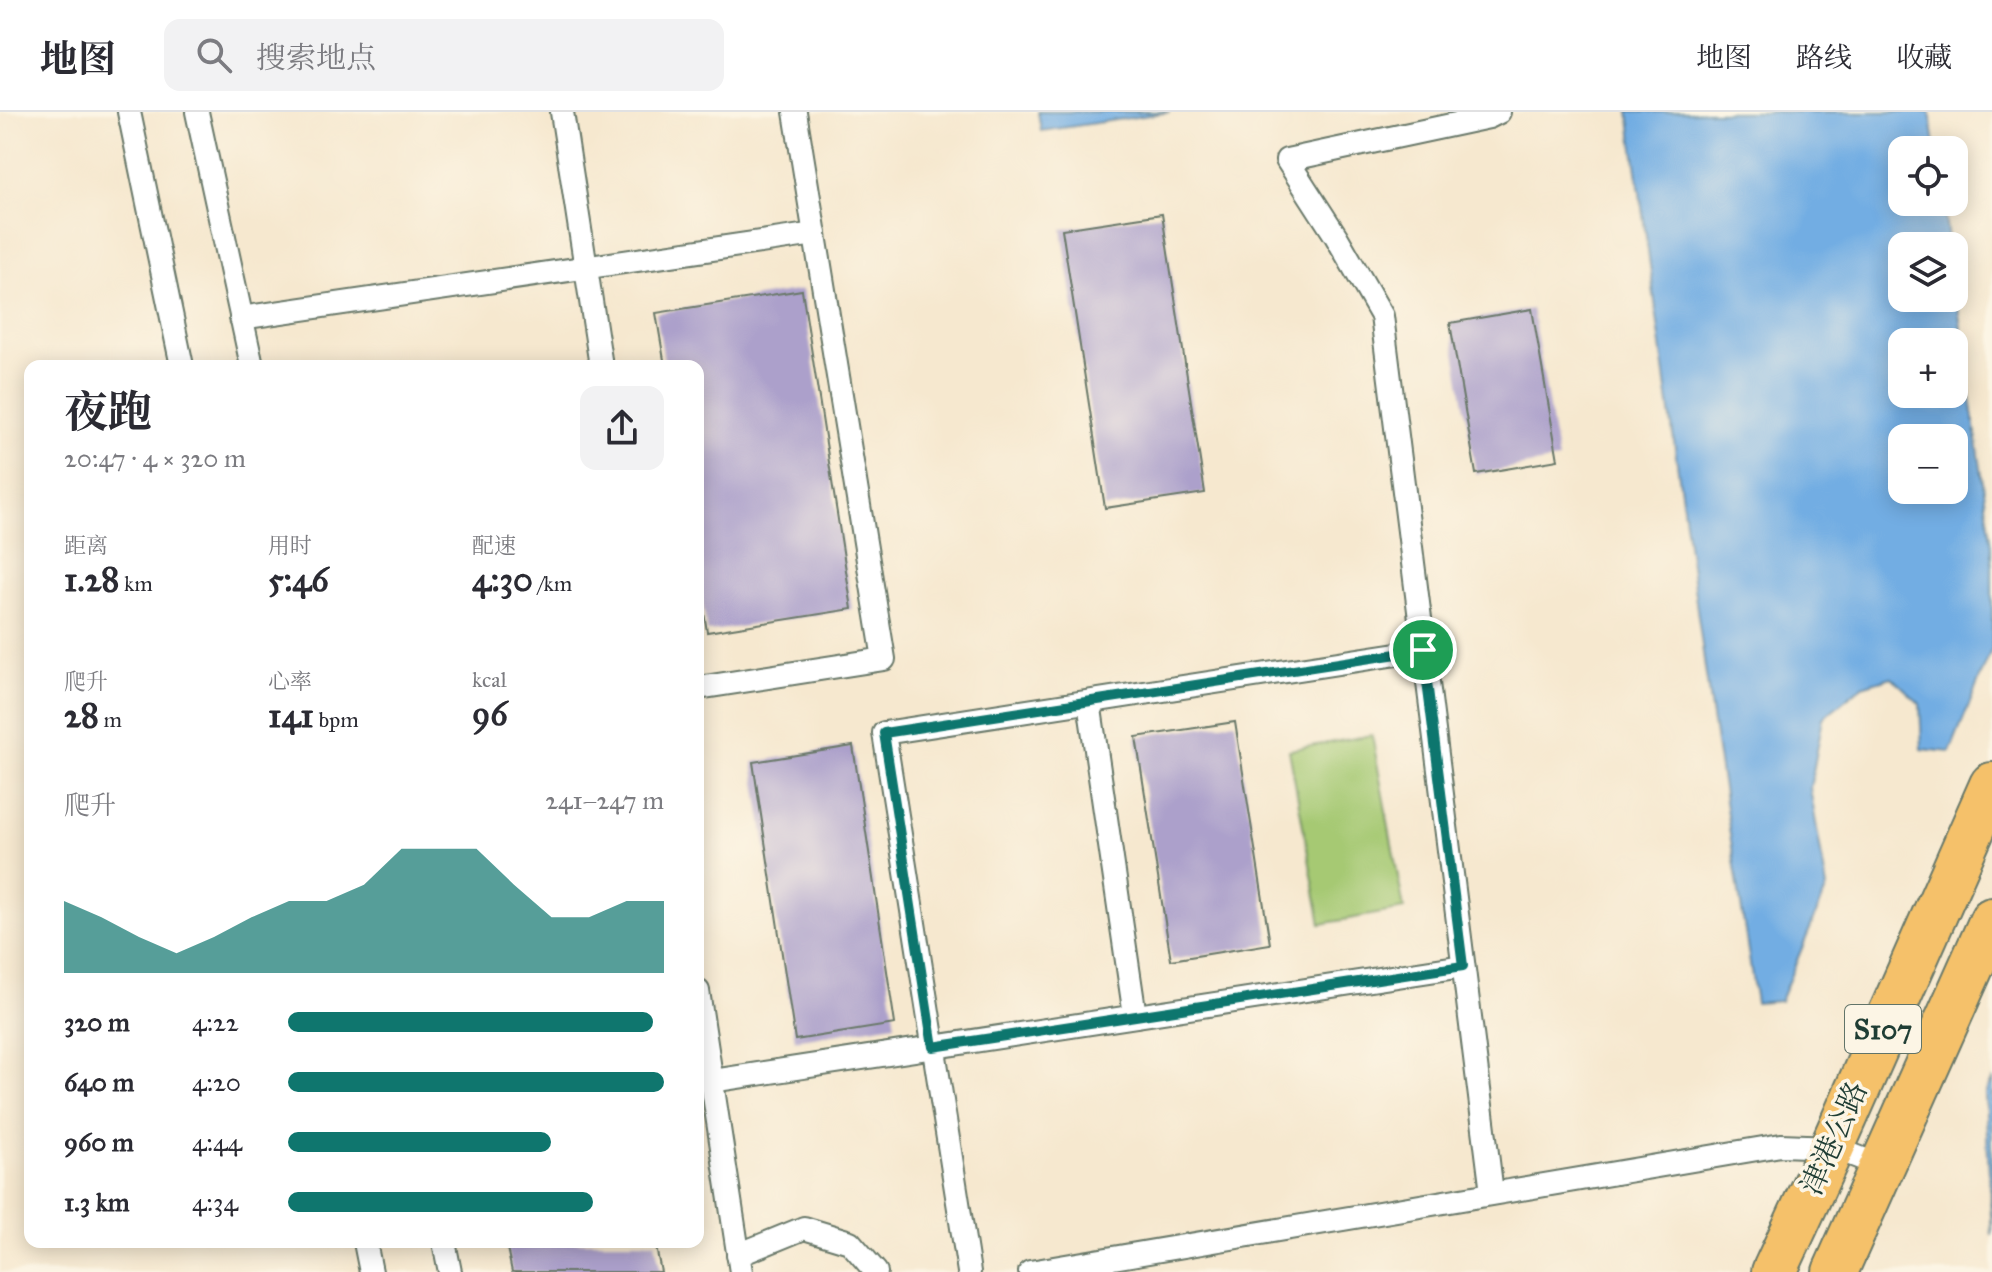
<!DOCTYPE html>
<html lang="zh">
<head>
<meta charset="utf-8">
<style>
  body { margin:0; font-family:"IM FELL Great Primer","Noto Serif SC",serif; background:#f2f2f3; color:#2b2b33; height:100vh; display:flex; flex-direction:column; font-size:30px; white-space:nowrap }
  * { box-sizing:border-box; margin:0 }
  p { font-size:26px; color:#7c7c81 }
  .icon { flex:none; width:44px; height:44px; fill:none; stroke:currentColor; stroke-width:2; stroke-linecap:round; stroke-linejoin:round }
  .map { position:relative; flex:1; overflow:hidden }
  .panel { position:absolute; left:24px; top:248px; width:680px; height:888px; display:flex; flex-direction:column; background:#fff; border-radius:16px; box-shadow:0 4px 20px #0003 }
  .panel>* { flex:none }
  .tools { position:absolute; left:1888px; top:24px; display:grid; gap:16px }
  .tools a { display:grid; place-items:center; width:80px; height:80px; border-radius:16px; background:#fff; box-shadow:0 4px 20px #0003; font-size:40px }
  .pin { position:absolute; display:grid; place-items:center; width:68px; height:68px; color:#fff; margin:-34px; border:4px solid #fff; border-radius:50%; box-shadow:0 2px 8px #0007 }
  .round { display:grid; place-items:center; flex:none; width:84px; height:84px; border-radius:16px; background:#f2f2f3 }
  .head { display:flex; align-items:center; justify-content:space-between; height:136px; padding:0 40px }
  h1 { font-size:44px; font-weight:700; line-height:60px }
  .figures { display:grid; grid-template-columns:repeat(3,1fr); gap:12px; height:136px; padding:8px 40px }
  .figures div { display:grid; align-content:center }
  .figures b { font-size:34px; font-weight:700 }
  .figures small { font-size:22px; font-weight:400 }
  .figures p { font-size:22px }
  .chart { height:224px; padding:16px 40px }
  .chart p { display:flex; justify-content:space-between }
  .chart svg { width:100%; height:144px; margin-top:8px; fill:#0f766e; opacity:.7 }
  ul { padding:0 40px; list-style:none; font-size:26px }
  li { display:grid; grid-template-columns:128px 96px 1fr; align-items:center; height:60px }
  li i { height:20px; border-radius:10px; background:#0f766e }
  header { display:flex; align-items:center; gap:48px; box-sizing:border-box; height:112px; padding:0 40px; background:#fff; border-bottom:2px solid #e1e1e2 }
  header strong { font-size:38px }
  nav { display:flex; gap:44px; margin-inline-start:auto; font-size:28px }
  .search { width:560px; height:72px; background:#f2f2f3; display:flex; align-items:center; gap:20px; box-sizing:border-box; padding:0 28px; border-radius:16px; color:#7c7c81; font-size:30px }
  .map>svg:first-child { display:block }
  .green { fill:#a6c973; stroke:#628354; stroke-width:2 }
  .water { fill:#72ade3; stroke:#48758c; stroke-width:2; fill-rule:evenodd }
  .building { fill:#aca0cb }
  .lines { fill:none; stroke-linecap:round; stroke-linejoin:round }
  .service-casing { stroke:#6a796a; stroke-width:26 }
  .primary-casing { stroke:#6a796a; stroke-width:48 }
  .service { stroke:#fff; stroke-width:22 }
  .primary { stroke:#f5c16b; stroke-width:44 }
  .route-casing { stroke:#fff; stroke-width:16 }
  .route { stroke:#0f766e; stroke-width:10 }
  .labels { text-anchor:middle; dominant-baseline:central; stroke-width:7; stroke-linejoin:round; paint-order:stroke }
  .shield { fill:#fcf5e5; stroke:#617469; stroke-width:2 }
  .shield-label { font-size:28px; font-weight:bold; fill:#1f3d34 }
  .street-label { font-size:30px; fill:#1f3d34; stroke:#fcf5e5 }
</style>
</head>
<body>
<header>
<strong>地图</strong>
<div class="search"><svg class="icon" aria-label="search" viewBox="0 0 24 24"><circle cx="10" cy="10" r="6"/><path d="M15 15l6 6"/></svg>搜索地点</div>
<nav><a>地图</a><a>路线</a><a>收藏</a></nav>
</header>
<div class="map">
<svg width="1992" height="1160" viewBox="0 0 1992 1160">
  <rect width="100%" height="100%" fill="#fcf5e5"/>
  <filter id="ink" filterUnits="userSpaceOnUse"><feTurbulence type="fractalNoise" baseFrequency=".0125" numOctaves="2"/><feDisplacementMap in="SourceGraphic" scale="16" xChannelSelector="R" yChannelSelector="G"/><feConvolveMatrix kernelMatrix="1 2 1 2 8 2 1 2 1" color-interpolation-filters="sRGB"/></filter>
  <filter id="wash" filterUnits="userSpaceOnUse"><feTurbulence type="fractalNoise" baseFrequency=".006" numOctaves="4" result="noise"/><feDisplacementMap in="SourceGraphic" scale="32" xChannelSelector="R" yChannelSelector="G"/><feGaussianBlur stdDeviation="1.8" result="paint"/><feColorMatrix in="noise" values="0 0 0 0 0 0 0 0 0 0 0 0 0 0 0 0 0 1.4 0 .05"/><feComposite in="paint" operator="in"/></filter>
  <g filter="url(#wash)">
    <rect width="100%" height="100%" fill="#f6e8cf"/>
    <polygon class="green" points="1372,623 1404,797 1321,812 1289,638"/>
    <g class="water">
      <polygon points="1038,0 1170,0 1041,19"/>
      <path d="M 1629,0 L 1930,0 L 1936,38 L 1902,38 L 1902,90 L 1943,90 L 1949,134 L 1902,134 L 1902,186 L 1954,186 L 1954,167 L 1992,434 L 1992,536 L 1950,640 L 1922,637 L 1920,592 L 1892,565 L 1862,574 L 1823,606 L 1810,676 L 1827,776 L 1780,889 L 1756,891 L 1710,592 ZM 1954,230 L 1954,282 L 1902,282 L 1902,230 ZM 1902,326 L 1954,326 L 1954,378 L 1902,378 Z"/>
      <polygon points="1992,967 1992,1123 1985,982"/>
    </g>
    <g id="blocks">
      <g class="building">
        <polygon points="1162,102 1205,381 1105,396 1062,117"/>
        <polygon points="802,178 852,497 707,520 698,461 698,254 665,254 656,201"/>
        <polygon points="1532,197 1558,348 1476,362 1450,211"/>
        <polygon points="1235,610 1270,832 1171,848 1136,625"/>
        <polygon points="853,634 895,912 795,928 753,650"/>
        <polygon points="513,1130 655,1130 661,1160 512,1160 506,1131"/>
      </g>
    </g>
  </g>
  <g filter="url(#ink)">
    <use href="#blocks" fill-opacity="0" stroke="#6a796a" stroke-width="2"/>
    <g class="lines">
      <defs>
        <g id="service">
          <polyline points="129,0 182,254"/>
          <polyline points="197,0 252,254"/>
          <polyline points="562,0 601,254"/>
          <polyline points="241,206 815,122"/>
          <polyline points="698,576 884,547 795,0"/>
          <polyline points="1089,590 1135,904"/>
          <polyline points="698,879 741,1160"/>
          <polyline points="712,969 1463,854"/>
          <polyline points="1492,1081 1382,204 1336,124 1287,48 1489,5 1499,0"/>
          <polyline points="365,1130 371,1160"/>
          <polyline points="444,1130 450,1160"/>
          <polyline points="738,1143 804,1116 850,1130 876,1160"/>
          <polyline points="969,1160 884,621 1423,538"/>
          <polyline points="1030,1160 1781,1033 1832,1035 1881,1054"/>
        </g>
        <g id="primary">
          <polyline points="1774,1160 1832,1035 1992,673"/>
          <polyline points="1835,1160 1992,808"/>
        </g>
      </defs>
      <use href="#service" class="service-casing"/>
      <use href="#primary" class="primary-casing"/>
      <use href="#service" class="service"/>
      <use href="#primary" class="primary"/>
    </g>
  </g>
  <g class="lines" filter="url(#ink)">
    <defs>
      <polygon id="route" points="1423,538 1463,854 933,935 884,621"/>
    </defs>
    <use href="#route" class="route-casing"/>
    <use href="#route" class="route"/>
  </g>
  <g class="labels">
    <rect class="shield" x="1845" y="893" width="76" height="48" rx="6"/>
    <g class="shield-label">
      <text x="1883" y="917">S107</text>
    </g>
    <g class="street-label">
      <text transform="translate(1834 1026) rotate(-66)">津港公路</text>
    </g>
  </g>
</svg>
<div class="tools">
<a><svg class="icon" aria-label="locate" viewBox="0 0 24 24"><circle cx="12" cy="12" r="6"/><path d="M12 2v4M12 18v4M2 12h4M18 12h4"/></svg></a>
<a><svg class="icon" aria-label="layers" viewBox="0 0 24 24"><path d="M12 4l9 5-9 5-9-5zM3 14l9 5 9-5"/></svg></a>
<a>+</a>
<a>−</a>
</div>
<div class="pin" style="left:1423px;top:538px;background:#1e9e55"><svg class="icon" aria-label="arrive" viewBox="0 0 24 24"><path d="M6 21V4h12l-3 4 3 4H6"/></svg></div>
<section class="panel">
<div class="head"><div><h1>夜跑</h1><p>20:47 · 4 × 320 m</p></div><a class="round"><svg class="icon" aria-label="share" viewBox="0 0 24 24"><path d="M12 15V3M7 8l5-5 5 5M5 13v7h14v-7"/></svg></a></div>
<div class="figures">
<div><p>距离</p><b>1.28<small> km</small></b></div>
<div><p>用时</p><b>5:46</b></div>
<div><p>配速</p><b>4:30<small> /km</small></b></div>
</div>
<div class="figures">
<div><p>爬升</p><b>28<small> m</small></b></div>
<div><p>心率</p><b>141<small> bpm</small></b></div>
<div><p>kcal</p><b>96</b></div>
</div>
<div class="chart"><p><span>爬升</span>241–247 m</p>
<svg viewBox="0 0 160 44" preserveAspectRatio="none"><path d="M0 44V22L10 27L20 33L30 38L40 33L50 27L60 22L70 22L80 17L90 6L100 6L110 6L120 17L130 27L140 27L150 22L160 22V44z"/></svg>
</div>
<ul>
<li><b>320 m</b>4:22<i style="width:97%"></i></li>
<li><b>640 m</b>4:20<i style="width:100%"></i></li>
<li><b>960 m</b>4:44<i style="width:70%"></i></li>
<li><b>1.3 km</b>4:34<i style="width:81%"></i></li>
</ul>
</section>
</div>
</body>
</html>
